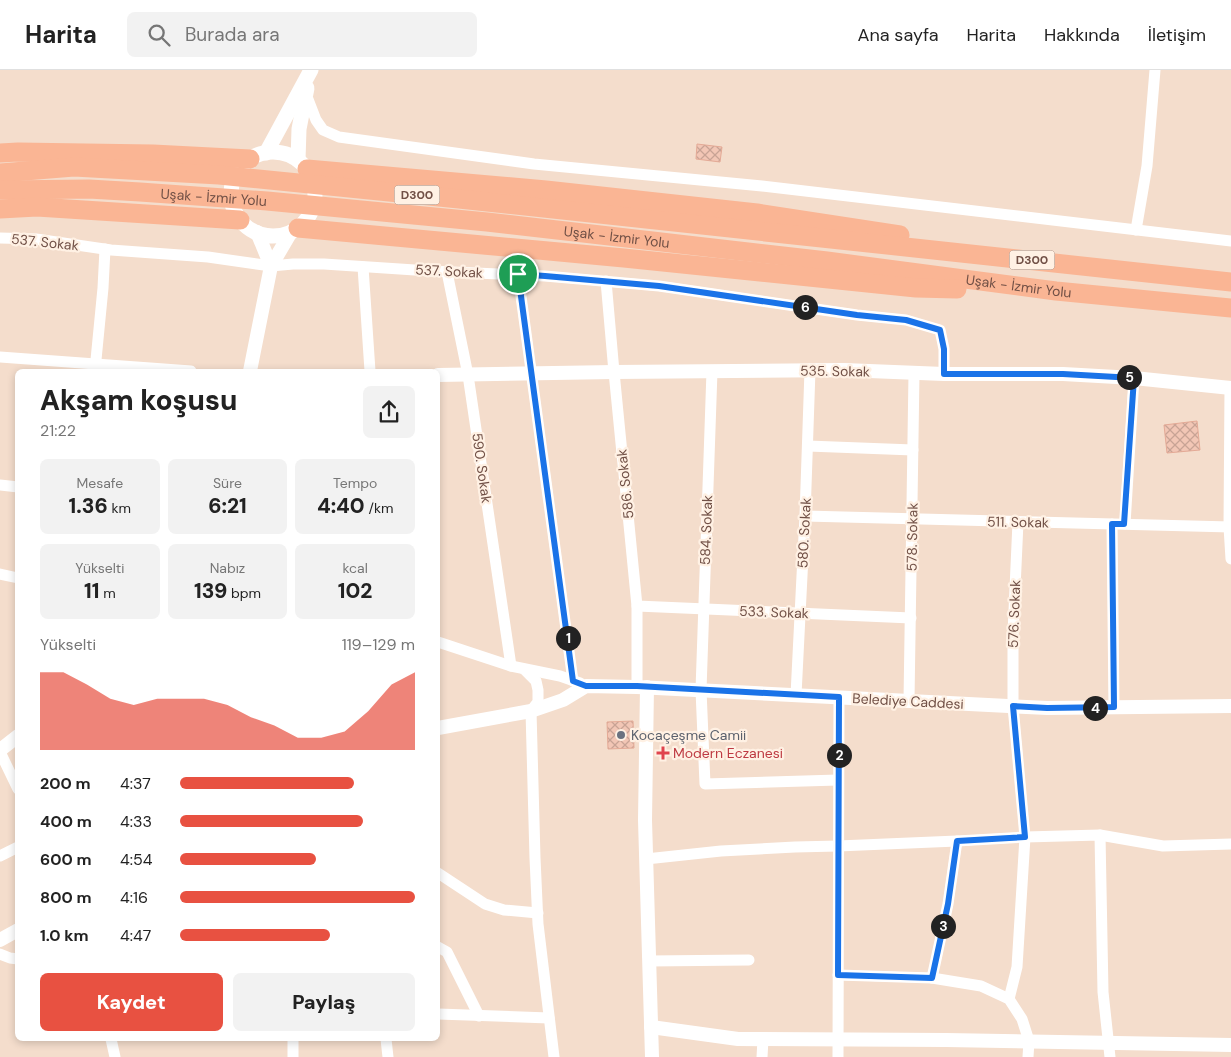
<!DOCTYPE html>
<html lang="tr">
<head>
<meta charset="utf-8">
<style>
  body { margin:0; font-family:"DM Sans",sans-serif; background:#f2f2f2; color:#222; height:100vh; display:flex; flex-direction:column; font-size:19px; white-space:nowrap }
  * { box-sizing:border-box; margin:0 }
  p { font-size:16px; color:#767676 }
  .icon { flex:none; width:28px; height:28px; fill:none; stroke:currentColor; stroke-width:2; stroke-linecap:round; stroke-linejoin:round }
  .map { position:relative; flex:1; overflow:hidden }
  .details { position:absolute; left:15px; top:299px; width:425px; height:672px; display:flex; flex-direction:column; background:#fff; border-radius:8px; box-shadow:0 2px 8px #0003 }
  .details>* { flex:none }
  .pin { position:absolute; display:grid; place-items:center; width:42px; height:42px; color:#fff; margin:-21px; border:2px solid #fff; border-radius:50%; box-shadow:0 1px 5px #0007 }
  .km { position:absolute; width:25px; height:25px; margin:-12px; border-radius:50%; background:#222; color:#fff; font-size:14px; line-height:25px; text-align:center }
  .round { display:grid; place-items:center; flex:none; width:52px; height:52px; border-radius:8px; background:#f2f2f2 }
  .summary { display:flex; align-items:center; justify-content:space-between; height:85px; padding:0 25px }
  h1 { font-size:28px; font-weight:800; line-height:38px }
  .figures { display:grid; grid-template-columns:repeat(3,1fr); gap:8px; height:85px; padding:5px 25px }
  .figures div { display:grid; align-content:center; border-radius:8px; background:#f2f2f2; text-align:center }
  .figures b { font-size:21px; font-weight:800 }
  .figures small { font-size:14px; font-weight:400 }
  .figures p { font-size:14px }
  .chart { height:140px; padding:10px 25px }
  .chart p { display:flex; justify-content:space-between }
  .chart svg { width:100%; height:90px; margin-top:5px; fill:#e85141; opacity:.7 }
  .primary-button { display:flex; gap:10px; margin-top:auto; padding:10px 25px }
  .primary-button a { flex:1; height:58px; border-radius:8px; background:#e85141; color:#fff; font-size:20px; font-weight:800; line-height:58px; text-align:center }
  .primary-button a+a { background:#f2f2f2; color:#222 }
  ul { padding:0 25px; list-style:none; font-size:16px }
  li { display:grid; grid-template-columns:80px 60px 1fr; align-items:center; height:38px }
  li i { height:12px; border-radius:6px; background:#e85141 }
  header { display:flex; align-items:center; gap:30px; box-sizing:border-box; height:70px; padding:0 25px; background:#fff; border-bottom:1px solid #e0e0e0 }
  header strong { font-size:24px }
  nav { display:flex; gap:28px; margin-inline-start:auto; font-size:18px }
  .search { width:350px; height:45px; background:#f2f2f2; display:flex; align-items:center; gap:12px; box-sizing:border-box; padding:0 18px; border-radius:8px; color:#767676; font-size:19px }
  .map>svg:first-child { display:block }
  .residential { fill:#f4ddcc; fill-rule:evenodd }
  .building { fill:url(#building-cross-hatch); stroke:#e4aa96 }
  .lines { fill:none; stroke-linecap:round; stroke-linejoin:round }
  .minor { stroke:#fff; stroke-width:11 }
  .tertiary { stroke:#fff; stroke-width:14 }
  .secondary { stroke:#fff; stroke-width:15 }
  .trunk { stroke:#fab594; stroke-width:19 }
  .route-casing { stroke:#fff; stroke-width:10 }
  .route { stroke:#1a73e8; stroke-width:6 }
  .worship-dot { fill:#6b7280; stroke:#fff1e4; stroke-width:2 }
  .health-dot { fill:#e0444e; stroke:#fff1e4; stroke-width:2 }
  .labels { text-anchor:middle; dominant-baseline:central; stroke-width:4.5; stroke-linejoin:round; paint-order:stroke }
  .shield { fill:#fff1e4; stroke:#9c8075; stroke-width:1 }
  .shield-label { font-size:12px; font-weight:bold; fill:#715046 }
  .street-label { font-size:14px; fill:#715046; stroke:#fff1e4 }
  .worship-label { font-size:14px; fill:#5b616d; stroke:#fff1e4; text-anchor:start }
  .health-label { font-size:14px; fill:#be3a42; stroke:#fff1e4; text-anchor:start }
</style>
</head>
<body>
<header>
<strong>Harita</strong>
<div class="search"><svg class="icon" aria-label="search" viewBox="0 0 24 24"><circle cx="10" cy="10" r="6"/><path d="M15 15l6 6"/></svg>Burada ara</div>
<nav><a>Ana sayfa</a><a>Harita</a><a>Hakkında</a><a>İletişim</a></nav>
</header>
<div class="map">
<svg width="1231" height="987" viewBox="0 0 1231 987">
  <defs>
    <pattern id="building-cross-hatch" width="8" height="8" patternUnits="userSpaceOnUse" patternTransform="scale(1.25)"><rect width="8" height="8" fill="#f2c6b5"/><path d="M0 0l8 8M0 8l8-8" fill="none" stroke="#c8a395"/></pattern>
  </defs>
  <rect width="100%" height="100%" fill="#fcecde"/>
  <path class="residential" d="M 0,0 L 1231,0 L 1231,987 L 0,987 ZM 18,301 L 438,301 L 438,969 L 18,969 Z"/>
  <g class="building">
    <polygon points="697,74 722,77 720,92 696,89"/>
    <polygon points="1197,351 1200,380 1167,383 1164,355"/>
    <polygon points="633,651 634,678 608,679 607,652"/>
  </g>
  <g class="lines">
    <g class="minor">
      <polyline points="306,24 316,50 323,60 339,67 534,94 762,116 1231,171"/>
      <polyline points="1136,160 1147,96 1155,0"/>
      <polyline points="0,168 36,169 111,180 208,187 271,196 293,194 324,194 430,201 545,206 659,216 857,245 906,250 940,260 944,279 944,304"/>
      <polyline points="363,197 370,301"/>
      <polyline points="447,202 468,305 511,596"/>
      <polyline points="518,204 573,611"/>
      <polyline points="606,211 614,302 637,536 637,617"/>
      <polyline points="0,287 191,301"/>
      <polyline points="95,300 103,218 105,179"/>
      <polyline points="712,301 701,620 705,714 838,710"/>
      <polyline points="1230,318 1229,457 1231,489"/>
      <polyline points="808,376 913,380"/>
      <polyline points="0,415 18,417"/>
      <polyline points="805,446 1231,457"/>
      <polyline points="1112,454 1114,637"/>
      <polyline points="1125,454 1134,308"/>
      <polyline points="0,504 18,508"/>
      <polyline points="637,536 911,548"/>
      <polyline points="438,572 511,596 560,606 580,613"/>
      <polyline points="524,599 536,611 538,620 538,632 531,641 535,788 538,854 554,987"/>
      <polyline points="796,625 805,446 810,300"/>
      <polyline points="909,631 914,303"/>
      <polyline points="0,682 18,719"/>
      <polyline points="1100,765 1103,922 1110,987"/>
      <polyline points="0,786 18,777"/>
      <polyline points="646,789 721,781 795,777 838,776 957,771"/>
      <polyline points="438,803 485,834 504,840 538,843"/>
      <polyline points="438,877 447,882 479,946"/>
      <polyline points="0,884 10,888 18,889"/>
      <polyline points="649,891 749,890"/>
      <polyline points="838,905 932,908 981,916 1009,929 1022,949 1029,971 1028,987"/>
      <polyline points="932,908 948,834 957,771 1025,767 1100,765 1163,776 1231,774"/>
      <polyline points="1009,929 1017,897 1025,767 1013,636 1013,563 1018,452"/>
      <polyline points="438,944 549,948"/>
      <polyline points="111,969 115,987"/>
      <polyline points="386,969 388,987"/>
      <polyline points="293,987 293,969"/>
      <polyline points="762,987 763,969"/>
      <polyline points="838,987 839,627"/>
    </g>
    <g class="tertiary">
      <polyline points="257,162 271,196"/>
      <polyline points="250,301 271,196 291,162"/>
      <polyline points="438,305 614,302 844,300 944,304 1063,304 1134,308 1231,318"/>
      <polyline points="647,617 645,750 652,987"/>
      <polyline points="438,658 531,641 563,630 586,616 637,617 1047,638 1231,636"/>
      <polyline points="0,680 18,666"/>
      <polyline points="0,870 18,860"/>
      <polyline points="651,957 738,969 946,970 1231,975"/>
    </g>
    <g class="secondary">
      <circle cx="273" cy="124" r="42"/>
      <polyline points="266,83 311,0"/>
      <polyline points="298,90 299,59 307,18"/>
    </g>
    <g class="trunk">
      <polyline points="0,83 18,82 153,84 250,89"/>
      <polyline points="307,99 546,120 757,143 900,165"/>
      <polyline points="0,103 74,97 219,105 459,129 1231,212"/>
      <path id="s1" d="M 0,120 L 89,119 L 140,122 L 267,131 L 487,152 L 827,191 L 1056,221 L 1231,238"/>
      <polyline points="0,139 37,137 240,150"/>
      <polyline points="298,158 624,188 916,218 957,219"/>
    </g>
  </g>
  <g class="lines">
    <defs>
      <polygon id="route" points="518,204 545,206 659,216 857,245 906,250 940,260 944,279 944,304 1063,304 1134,308 1124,454 1112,454 1114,637 1047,638 1013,636 1025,767 957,771 948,834 932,908 838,905 839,627 637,616 586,616 573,611"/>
    </defs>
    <use href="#route" class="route-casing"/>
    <use href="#route" class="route"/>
  </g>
  <circle class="worship-dot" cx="621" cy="665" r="5"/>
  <path class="health-dot" d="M660.5 675.5h5v5h5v5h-5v5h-5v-5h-5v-5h5z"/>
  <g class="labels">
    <g class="shield">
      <rect x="394.5" y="115.5" width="45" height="19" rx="4"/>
      <rect x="1009.5" y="180.5" width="45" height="19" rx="4"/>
    </g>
    <g class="shield-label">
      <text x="417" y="125">D300</text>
      <text x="1032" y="190">D300</text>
    </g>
    <g class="street-label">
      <text stroke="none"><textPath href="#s1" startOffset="214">Uşak - İzmir Yolu</textPath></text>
      <text stroke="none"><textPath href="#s1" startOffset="619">Uşak - İzmir Yolu</textPath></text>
      <text transform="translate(45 172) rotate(6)">537. Sokak</text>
      <text transform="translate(449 201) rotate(3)">537. Sokak</text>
      <text stroke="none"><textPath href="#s1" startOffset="1024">Uşak - İzmir Yolu</textPath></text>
      <text transform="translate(835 301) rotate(1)">535. Sokak</text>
      <text transform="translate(482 398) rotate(82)">590. Sokak</text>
      <text transform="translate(625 414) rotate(-96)">586. Sokak</text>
      <text transform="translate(1018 452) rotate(1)">511. Sokak</text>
      <text transform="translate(706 460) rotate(-88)">584. Sokak</text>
      <text transform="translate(804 463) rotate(-87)">580. Sokak</text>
      <text transform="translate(912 467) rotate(-89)">578. Sokak</text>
      <text transform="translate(774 542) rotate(2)">533. Sokak</text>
      <text transform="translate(1014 544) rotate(-88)">576. Sokak</text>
      <text transform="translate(908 631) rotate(3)">Belediye Caddesi</text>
    </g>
    <g class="worship-label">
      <text x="631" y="665">Kocaçeşme Camii</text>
    </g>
    <g class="health-label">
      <text x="673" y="683">Modern Eczanesi</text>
    </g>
  </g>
</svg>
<div class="pin" style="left:518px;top:204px;background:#1e9e55"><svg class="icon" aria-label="arrive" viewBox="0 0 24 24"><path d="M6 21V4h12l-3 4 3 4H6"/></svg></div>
<b class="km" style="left:568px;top:568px">1</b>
<b class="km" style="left:839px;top:685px">2</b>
<b class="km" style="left:943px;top:856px">3</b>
<b class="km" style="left:1095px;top:638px">4</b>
<b class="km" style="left:1129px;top:307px">5</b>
<b class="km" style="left:805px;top:237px">6</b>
<section class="details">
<div class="summary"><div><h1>Akşam koşusu</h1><p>21:22</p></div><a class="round"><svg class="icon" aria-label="share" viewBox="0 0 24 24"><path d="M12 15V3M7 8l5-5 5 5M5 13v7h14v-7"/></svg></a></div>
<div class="figures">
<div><p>Mesafe</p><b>1.36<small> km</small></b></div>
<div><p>Süre</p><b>6:21</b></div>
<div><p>Tempo</p><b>4:40<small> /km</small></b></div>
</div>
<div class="figures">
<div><p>Yükselti</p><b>11<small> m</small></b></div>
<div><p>Nabız</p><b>139<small> bpm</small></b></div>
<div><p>kcal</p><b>102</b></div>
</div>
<div class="chart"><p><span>Yükselti</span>119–129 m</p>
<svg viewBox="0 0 160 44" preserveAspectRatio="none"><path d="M0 44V6L10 6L20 12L30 19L40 22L50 19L60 19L70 19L80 22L90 28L100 32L110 38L120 38L130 35L140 25L150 12L160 6V44z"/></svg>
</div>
<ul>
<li><b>200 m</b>4:37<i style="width:74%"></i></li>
<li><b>400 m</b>4:33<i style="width:78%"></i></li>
<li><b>600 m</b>4:54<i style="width:58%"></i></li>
<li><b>800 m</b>4:16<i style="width:100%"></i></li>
<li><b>1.0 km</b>4:47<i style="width:64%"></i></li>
</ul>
<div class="primary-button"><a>Kaydet</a><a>Paylaş</a></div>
</section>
</div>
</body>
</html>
